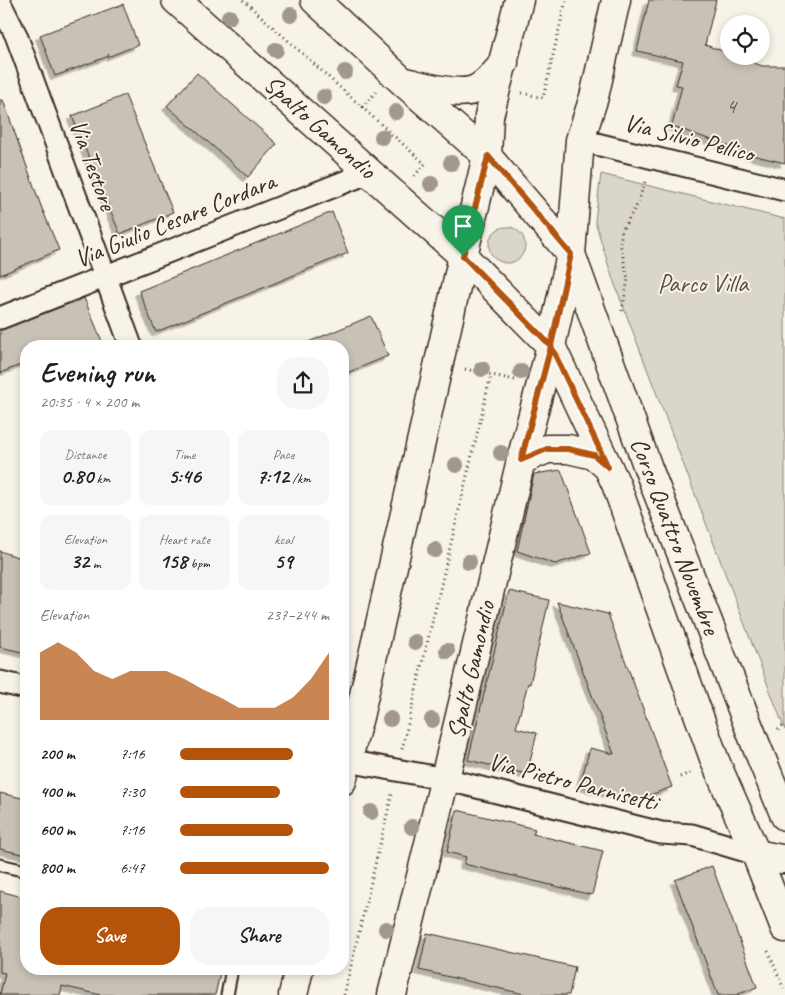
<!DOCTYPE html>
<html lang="en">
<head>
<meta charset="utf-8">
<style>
  body { margin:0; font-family:Caveat,sans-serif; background:#f6f6f6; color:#202124; height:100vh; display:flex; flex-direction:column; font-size:19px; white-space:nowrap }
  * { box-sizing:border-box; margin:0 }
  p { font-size:16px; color:#757577 }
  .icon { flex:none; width:28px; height:28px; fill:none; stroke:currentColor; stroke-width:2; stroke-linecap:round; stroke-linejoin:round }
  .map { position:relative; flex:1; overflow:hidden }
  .side { position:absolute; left:20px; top:340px; width:329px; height:635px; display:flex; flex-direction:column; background:#fff; border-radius:20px; box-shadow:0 2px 8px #0003 }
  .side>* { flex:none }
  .fabs { position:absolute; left:720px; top:15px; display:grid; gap:10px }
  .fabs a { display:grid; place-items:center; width:50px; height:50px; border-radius:50%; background:#fff; box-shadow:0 2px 8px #0003; font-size:25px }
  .pin { position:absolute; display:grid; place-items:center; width:42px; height:42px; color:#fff; margin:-51px -21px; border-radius:50% 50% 50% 0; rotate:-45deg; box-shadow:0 0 5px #0007 }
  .pin .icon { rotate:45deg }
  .round { display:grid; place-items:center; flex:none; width:52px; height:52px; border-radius:20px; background:#f6f6f6 }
  .head { display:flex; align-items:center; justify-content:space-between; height:85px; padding:0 20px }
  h1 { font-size:28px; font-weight:700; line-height:38px }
  .stats { display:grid; grid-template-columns:repeat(3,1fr); gap:8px; height:85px; padding:5px 20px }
  .stats div { display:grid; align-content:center; border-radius:12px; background:#f6f6f6; text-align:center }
  .stats b { font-size:21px; font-weight:700 }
  .stats small { font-size:14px; font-weight:400 }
  .stats p { font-size:14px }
  .chart { height:140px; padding:10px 20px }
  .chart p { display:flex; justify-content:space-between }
  .chart svg { width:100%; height:90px; margin-top:5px; fill:#b45309; opacity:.7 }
  .cta { display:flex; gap:10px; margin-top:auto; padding:10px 20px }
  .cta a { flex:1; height:58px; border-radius:20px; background:#b45309; color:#fff; font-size:20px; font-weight:700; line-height:58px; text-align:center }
  .cta a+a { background:#f6f6f6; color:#202124 }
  ul { padding:0 20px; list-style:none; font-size:16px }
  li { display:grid; grid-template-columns:80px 60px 1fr; align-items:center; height:38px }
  li i { height:12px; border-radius:6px; background:#b45309 }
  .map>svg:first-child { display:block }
  .green { fill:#dbd6cb; stroke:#8b8074 }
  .building { fill:#c8c1b6; stroke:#3b2a1e; filter:url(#shadow) }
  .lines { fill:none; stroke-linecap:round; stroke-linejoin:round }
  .service-casing { stroke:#3b2a1e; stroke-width:15 }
  .minor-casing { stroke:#3b2a1e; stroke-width:25 }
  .tertiary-casing { stroke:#3b2a1e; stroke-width:31 }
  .secondary-casing { stroke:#3b2a1e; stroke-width:31 }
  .path { stroke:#3b2a1e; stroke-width:3; stroke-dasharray:1 4; stroke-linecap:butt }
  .service { stroke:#f7f3e8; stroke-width:11 }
  .minor { stroke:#f7f3e8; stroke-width:21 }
  .tertiary { stroke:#f7f3e8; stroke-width:28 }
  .secondary { stroke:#f7f3e8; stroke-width:28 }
  .tree { fill:#a1978c }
  .route-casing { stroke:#fff; stroke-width:10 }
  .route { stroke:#b45309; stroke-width:6 }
  .labels { text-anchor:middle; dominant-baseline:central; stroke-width:4; stroke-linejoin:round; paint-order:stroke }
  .number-label { font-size:22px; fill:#5e5044 }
  .street-label { font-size:25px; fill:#3b2a1e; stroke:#f7f3e8 }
  .park-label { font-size:25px; fill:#5b4c41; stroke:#f7f3e8 }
</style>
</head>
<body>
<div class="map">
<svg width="785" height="995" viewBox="0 0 785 995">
  <defs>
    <filter id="shadow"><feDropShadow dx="-4.5" dy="4.5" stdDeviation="0" flood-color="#0004"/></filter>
  </defs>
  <rect width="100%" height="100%" fill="#f7f3e8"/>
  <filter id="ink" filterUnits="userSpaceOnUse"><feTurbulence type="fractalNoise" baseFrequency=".02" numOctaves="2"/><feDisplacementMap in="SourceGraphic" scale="10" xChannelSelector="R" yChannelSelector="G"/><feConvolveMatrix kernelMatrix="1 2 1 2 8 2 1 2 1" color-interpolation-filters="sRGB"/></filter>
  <g filter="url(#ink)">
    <g class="green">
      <polygon points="601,174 785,219 785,730 612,277 595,221"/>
      <circle cx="507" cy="245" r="18"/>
    </g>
    <g class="building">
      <polygon points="649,0 716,0 705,45 729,53 729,56 736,56 762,66 785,66 785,163 756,156 672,126 682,86 676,85 683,61 637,51"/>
      <polygon points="123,4 138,45 110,56 108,54 109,56 55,76 40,35"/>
      <polygon points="197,73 277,144 248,177 167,106"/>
      <polygon points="125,95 173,212 120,234 72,116"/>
      <polygon points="0,100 3,100 41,206 59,250 0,275"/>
      <polygon points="332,212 348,253 156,332 139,291"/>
      <polygon points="84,298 104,346 26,346 26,363 0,373 0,330"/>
      <polygon points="371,316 388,356 342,375 342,346 299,346"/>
      <polygon points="561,470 591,553 555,564 517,551 534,474"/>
      <polygon points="0,551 26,560 26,653 0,647"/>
      <polygon points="509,591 549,600 530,684 528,683 516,728 537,733 527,774 468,760"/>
      <polygon points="557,602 608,614 672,787 636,800 580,785 590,748 614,754"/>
      <polygon points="0,793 26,799 26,855 0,849"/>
      <polygon points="457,810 535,829 533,834 603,851 592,895 464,864 466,857 447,852"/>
      <polygon points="712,866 757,987 736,995 718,995 675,880"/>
      <polygon points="0,891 26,898 26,969 221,969 215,995 101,995 62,986 60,995 0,995 5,973 0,972"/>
      <polygon points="427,933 575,967 569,995 528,995 419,970"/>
    </g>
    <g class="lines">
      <defs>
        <g id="service">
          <polyline points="0,865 26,871"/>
          <polyline points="227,995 232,969"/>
        </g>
        <g id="minor">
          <polyline points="0,3 16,35 131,346"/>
          <polyline points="580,140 785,190"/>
          <polyline points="0,318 370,172"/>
          <polyline points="0,682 26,688"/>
          <polyline points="342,760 445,779 661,833 692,835 756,854"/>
        </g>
        <g id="tertiary">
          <polyline points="176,0 463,256 551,346 616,484 715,761 756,854 785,928"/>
          <polyline points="315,0 402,81 487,156 571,254 648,468 756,745 785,816"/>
          <path d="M 405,82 C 423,86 462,98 478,88 C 489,82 496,72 504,63"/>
          <polyline points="521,460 547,449 568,449 594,455 608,467"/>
          <polyline points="756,854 781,859 785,859"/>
        </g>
        <g id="secondary">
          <polyline points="342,781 359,717 463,256 487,156 489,116 519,0"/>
          <polyline points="293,995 299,969"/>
          <polyline points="392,995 453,745 521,460 551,346 571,254 580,140 594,97 616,0"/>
        </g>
      </defs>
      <use href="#service" class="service-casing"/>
      <use href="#minor" class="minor-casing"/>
      <use href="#tertiary" class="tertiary-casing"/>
      <use href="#secondary" class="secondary-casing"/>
      <g class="path">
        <polyline points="243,0 425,164 414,176"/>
        <polyline points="522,93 543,98 566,0"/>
        <polyline points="362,107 376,92"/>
        <polyline points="622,311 628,279 620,243 622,230 637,205 646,179"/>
        <polyline points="465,369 515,380"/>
        <polyline points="778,730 785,724"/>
        <polyline points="402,749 491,375"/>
        <polyline points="680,777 692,772"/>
        <polyline points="768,951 785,992"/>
        <polyline points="344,995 392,794"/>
      </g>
      <use href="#service" class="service"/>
      <use href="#minor" class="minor"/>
      <use href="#tertiary" class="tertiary"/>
      <use href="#secondary" class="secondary"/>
    </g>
    <g class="tree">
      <circle cx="291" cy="15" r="8"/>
      <circle cx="229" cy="17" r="8"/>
      <circle cx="276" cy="50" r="8"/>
      <circle cx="345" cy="72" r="8"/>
      <circle cx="324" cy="97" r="8"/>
      <circle cx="396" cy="112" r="8"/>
      <circle cx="382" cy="137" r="8"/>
      <circle cx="451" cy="163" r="8"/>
      <circle cx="431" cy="184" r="8"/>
      <circle cx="482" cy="369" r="8"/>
      <circle cx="521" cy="372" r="8"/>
      <circle cx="501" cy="453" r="8"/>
      <circle cx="456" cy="465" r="8"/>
      <circle cx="435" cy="550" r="8"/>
      <circle cx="469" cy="562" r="8"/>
      <circle cx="415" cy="642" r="8"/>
      <circle cx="447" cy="651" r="8"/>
      <circle cx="390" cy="719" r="8"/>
      <circle cx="432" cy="720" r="8"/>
      <circle cx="371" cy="812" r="8"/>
      <circle cx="412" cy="827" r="8"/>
      <circle cx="386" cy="929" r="8"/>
    </g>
  </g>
  <g class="lines" filter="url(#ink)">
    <defs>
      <polyline id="route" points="463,256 551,346 521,460 547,449 568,449 594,455 608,467 551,346 571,254 488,156 463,256"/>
    </defs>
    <use href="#route" class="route-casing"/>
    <use href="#route" class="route"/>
  </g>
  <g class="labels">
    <g class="number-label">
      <text x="731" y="106">4</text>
    </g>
    <g class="street-label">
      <text transform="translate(320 127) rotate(42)">Spalto Gamondio</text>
      <text transform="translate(689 138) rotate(14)">Via Silvio Pellico</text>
      <text transform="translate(93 165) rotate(70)">Via Testore</text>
      <text transform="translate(175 220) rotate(-22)">Via Giulio Cesare Cordara</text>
      <text transform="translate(675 536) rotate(69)">Corso Quattro Novembre</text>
      <text transform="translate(471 670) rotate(-77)">Spalto Gamondio</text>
      <text transform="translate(573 782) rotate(14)">Via Pietro Parnisetti</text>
    </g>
    <g class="park-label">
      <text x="703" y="284">Parco Villa</text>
    </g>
  </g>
</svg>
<div class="fabs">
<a><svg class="icon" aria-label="locate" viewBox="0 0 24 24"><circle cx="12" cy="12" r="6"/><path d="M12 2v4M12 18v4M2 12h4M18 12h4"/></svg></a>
</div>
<div class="pin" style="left:463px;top:256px;background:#1e9e55"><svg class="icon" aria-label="arrive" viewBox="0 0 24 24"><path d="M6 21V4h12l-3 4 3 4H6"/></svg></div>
<section class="side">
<div class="head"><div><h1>Evening run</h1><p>20:35 · 4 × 200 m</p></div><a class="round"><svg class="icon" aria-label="share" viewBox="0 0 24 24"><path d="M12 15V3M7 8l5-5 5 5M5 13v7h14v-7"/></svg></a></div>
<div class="stats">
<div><p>Distance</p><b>0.80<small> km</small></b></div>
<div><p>Time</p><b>5:46</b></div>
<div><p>Pace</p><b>7:12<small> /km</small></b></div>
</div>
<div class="stats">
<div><p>Elevation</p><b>32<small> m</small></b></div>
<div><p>Heart rate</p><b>158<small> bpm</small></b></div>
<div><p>kcal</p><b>59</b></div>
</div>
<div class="chart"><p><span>Elevation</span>237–244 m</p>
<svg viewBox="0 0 160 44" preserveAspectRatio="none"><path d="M0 44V11L10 6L20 11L30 20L40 24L50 20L60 20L70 20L80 24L90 29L100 33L110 38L120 38L130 38L140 33L150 24L160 11V44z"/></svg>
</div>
<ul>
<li><b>200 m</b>7:16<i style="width:76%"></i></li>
<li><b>400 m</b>7:30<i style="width:67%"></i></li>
<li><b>600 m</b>7:16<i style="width:76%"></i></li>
<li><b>800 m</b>6:47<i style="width:100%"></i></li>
</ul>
<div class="cta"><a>Save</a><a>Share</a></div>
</section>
</div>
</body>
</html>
